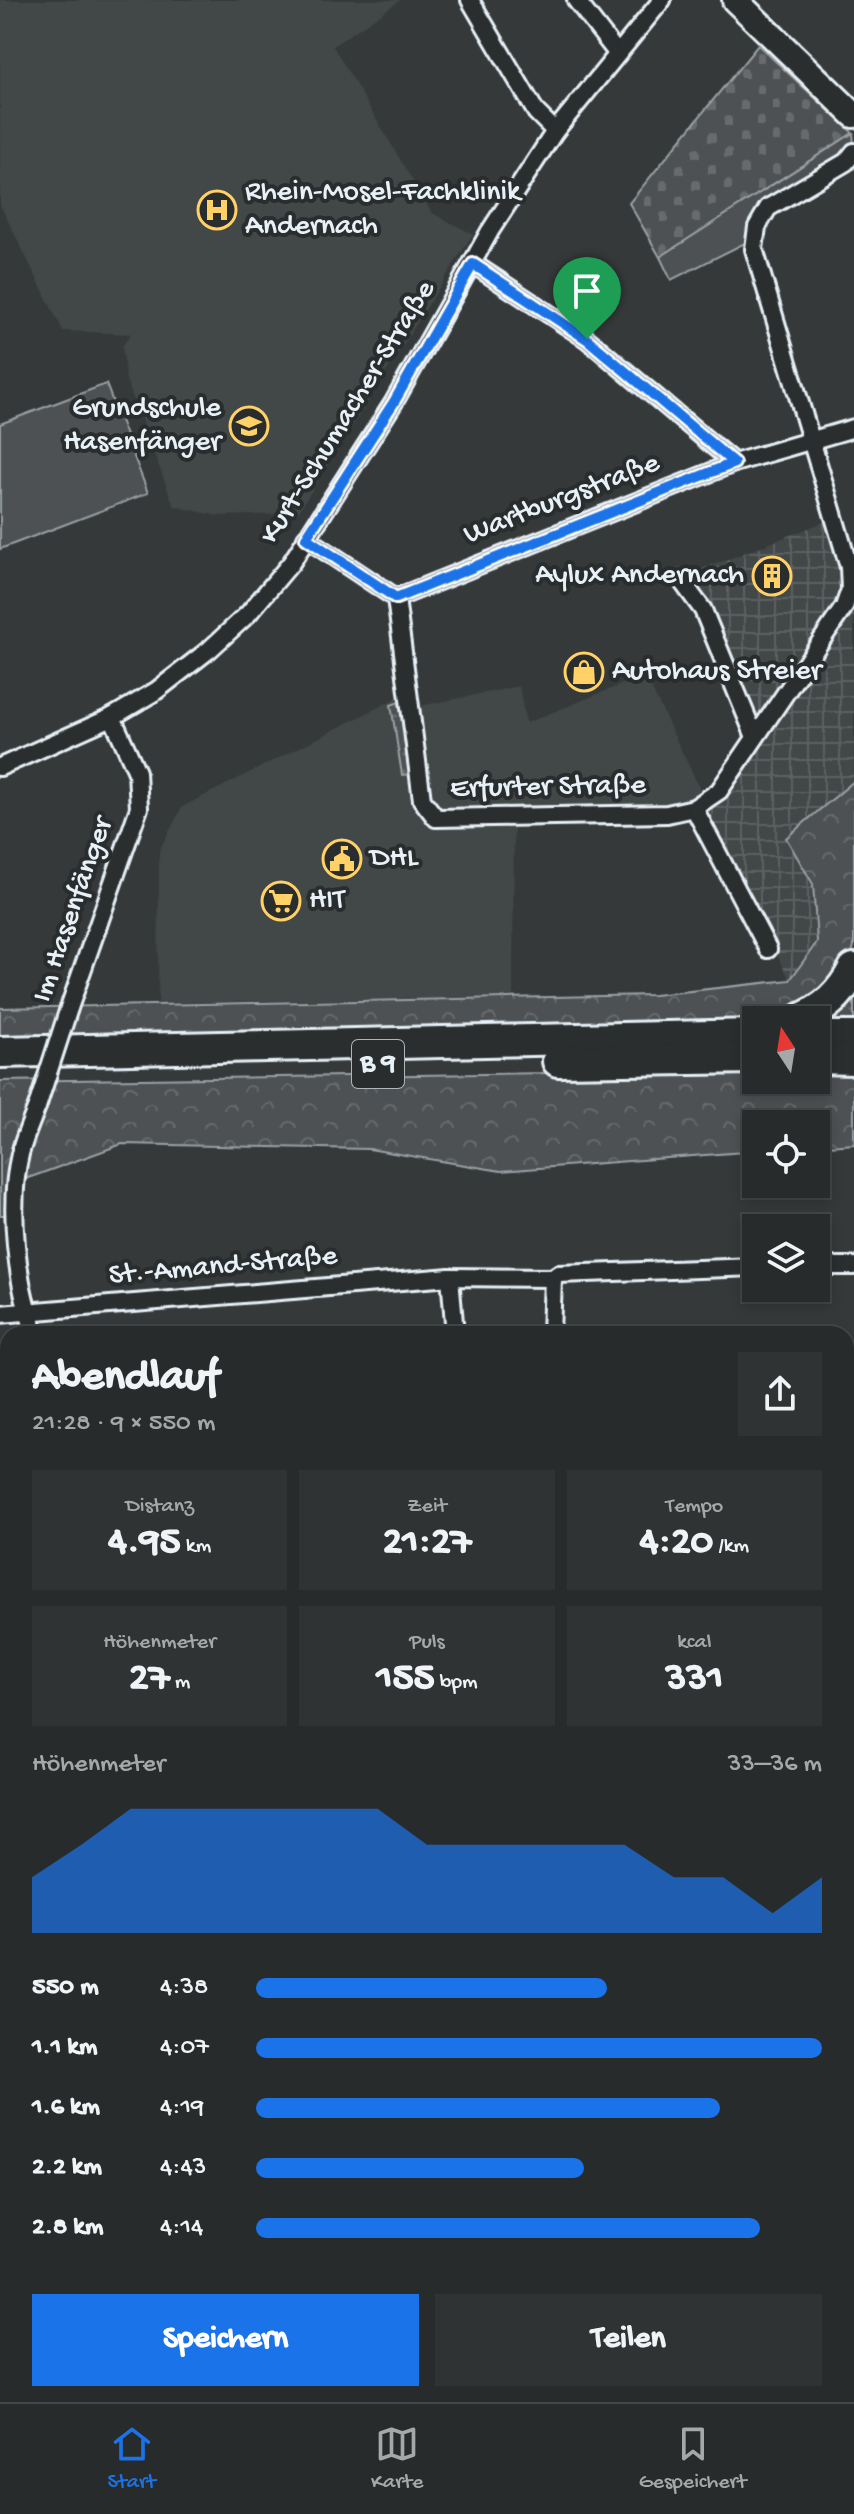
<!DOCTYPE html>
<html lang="de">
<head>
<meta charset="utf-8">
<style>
  body { margin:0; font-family:"Gochi Hand",sans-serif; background:#303334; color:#f1f3f6; height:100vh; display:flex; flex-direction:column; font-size:30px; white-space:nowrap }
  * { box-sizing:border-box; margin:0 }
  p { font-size:26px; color:#a5a7a9 }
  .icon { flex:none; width:44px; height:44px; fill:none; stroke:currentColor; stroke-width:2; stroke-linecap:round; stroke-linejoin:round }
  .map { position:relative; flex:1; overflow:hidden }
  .panel { position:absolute; left:0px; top:1326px; width:854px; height:1076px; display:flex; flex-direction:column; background:#282b2c; border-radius:24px 24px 0 0; box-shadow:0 4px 12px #0003,0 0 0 2px #444748 }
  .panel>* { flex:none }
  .needle { width:52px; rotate:348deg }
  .fabs { position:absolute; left:742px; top:1006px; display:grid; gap:16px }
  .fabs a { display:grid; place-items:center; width:88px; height:88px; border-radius:0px; background:#282b2c; box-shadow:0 4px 12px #0003,0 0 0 2px #444748; font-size:40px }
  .pin { position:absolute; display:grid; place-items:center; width:68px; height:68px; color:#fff; margin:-82px -34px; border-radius:50% 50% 50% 0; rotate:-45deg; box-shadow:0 0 8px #0007 }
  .pin .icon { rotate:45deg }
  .round { display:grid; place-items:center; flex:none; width:84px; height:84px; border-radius:0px; background:#303334 }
  .overview { display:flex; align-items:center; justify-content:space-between; height:136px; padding:0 32px }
  h1 { font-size:44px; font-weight:800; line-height:60px }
  .stats { display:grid; grid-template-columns:repeat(3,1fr); gap:12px; height:136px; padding:8px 32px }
  .stats div { display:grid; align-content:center; border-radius:0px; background:#303334; text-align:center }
  .stats b { font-size:40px; font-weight:800 }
  .stats small { font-size:22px; font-weight:400 }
  .stats p { font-size:22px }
  .chart { height:224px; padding:16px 32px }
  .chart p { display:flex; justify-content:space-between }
  .chart svg { width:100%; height:144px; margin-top:8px; fill:#1a73e8; opacity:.7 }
  .primary-button { display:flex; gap:16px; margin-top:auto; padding:16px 32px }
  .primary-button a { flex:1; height:92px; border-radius:0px; background:#1a73e8; color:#fff; font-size:32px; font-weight:800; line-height:92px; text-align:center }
  .primary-button a+a { background:#303334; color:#f1f3f6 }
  ul { padding:0 32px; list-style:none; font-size:26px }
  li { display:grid; grid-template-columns:128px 96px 1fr; align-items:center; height:60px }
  li i { height:20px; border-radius:10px; background:#1a73e8 }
  .tab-bar { display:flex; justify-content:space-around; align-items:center; height:112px; border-top:2px solid #444748; background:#282b2c; font-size:22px; color:#a5a7a9 }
  .tab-bar a { display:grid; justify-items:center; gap:4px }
  .tab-bar .on { color:#1a73e8 }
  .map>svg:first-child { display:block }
  .built { fill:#424647 }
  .industrial { fill:url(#industrial-grid) }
  .grass { fill:url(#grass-dots); stroke:#9aa1a5; stroke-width:2 }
  .forest { fill:url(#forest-crowns); stroke:#9aa1a5; stroke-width:2 }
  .cemetery { fill:url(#cemetery-stones); stroke:#9aa1a5; stroke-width:2 }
  .green { fill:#4d5152; stroke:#9aa1a5; stroke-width:2 }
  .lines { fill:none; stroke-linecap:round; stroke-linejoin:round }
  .street-casing { stroke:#e8f1f8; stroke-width:22 }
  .secondary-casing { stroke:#e8f1f8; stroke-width:30 }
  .highway-casing { stroke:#e8f1f8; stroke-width:36 }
  .street { stroke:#2a2d2e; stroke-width:16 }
  .secondary { stroke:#2a2d2e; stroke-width:24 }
  .highway { stroke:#2a2d2e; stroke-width:30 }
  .street-bridge-casing { stroke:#e8f1f8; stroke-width:22; stroke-linecap:butt }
  .street-bridge { stroke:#2a2d2e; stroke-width:16 }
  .route-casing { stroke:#fff; stroke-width:16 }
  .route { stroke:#1a73e8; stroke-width:10 }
  .labels { text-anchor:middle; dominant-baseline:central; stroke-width:8; stroke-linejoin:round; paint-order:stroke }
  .shield { fill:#2a2d2e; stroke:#afb6bb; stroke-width:2 }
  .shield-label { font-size:28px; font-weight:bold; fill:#e8f1f8 }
  .poi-label { font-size:30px; fill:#e8f1f8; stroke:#2a2d2e; text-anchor:start }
  .street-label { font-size:30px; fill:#e8f1f8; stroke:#2a2d2e }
</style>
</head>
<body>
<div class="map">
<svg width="854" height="2402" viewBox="0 0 854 2402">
  <defs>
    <pattern id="industrial-grid" width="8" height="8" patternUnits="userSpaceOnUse" patternTransform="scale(2)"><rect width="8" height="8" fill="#424647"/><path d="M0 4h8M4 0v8" fill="none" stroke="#5d6162"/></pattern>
    <pattern id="grass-dots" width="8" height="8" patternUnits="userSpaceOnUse" patternTransform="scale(2)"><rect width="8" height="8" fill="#4d5152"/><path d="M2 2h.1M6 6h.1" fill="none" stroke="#676a6c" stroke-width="1.8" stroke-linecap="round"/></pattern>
    <pattern id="forest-crowns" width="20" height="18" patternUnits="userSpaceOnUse" patternTransform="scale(2)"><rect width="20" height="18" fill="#4d5152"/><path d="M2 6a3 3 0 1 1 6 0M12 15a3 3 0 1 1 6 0" fill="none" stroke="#676a6c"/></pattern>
    <pattern id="cemetery-stones" width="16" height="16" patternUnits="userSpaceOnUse" patternTransform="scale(2)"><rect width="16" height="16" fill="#4d5152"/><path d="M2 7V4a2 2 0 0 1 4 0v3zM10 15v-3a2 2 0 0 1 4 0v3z" fill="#676a6c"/></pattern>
  </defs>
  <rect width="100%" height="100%" fill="#35393a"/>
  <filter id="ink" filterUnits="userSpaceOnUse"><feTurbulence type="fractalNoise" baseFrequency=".0125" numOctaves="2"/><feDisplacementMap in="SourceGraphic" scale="16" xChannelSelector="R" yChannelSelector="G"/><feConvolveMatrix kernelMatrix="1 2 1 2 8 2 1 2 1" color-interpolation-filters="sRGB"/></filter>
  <g filter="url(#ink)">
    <g class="built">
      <polygon points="0,0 401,0 333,46 432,213 473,234 297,514 218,516 174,506 126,380 122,346 131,334 63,331 0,205"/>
      <polygon points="645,675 703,795 672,807 514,812 513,997 158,1003 159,851 182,807 416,688 420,706 519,686 526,723"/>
    </g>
    <polygon class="industrial" points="842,515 854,561 854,781 786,838 813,884 817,942 790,980 702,810 703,795 754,724 692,573"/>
    <g class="grass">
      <polygon points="399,702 411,774 402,775 391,705"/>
      <polygon points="854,981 854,1025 816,1026"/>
      <polygon points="452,2394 598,2394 596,2402 450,2402"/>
    </g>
    <g class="forest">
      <polygon points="854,781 854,946 849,962 795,1018 756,1020 756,1024 0,1045 0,1008 654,995 790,980 817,942 813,884 786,838"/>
      <polygon points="854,1068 854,1144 816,1147 816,1124 756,1124 756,1151 501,1171 369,1149 122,1144 9,1185 8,1215 0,1215 0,1081 756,1070 756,1080 816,1080 816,1069"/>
    </g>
    <polygon class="cemetery" points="758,45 853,133 660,257 629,203"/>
    <g class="green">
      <polygon points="853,133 854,145 842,158 765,204 751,240 671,280 660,257"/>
      <polygon points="106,384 148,493 0,549 0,424"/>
      <polygon points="8,1621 8,1674 0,1675 0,1623"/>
      <polygon points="846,2041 854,2054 854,2119 846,2120"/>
      <polygon points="846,2185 854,2187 854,2227 846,2225"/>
      <polygon points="846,2230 854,2231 854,2402 644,2402 648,2394 846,2394"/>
    </g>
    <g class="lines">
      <defs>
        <g id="street">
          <polyline points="470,0 536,112 555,131"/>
          <polyline points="576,0 617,53"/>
          <polyline points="473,264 587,339 734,463"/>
          <polyline points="306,538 396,598"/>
          <polyline points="681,580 703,610 755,737"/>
          <polyline points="396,598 422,800 436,818 667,814 694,808 719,791 844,607 850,590 849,567 754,249 757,227 768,208 846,162 854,152"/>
          <polyline points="396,598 734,463 854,428"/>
          <polyline points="0,767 112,717 156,691 210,649 248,614 291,563 394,402 490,231 555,131 662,0"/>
          <polyline points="694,808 768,949"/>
          <polyline points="69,1008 139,808 137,772 112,717"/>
          <polyline points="816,1266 854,1266"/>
          <polyline points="450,1277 455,1334"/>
          <polyline points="0,1314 450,1277 553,1278 558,1274 756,1267"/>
          <path d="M 36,1334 C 16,1287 8,1204 20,1154 C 24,1138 31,1122 37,1107"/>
          <polyline points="551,1334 553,1278"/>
          <polyline points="846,1466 854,1467"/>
          <polyline points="846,1794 854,1818"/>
        </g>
        <polyline id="secondary" points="735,0 854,115"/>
        <g id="highway">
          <path d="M 799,1020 C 825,1009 841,994 854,969"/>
          <polyline points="816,1037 854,1037"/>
          <polyline points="0,1052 756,1035"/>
          <polyline points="816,1058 854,1059"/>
          <polyline points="558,1061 756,1058"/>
        </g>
      </defs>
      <use href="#street" class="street-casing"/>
      <use href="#secondary" class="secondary-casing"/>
      <use href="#highway" class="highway-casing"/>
      <use href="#street" class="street"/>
      <use href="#secondary" class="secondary"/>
      <use href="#highway" class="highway"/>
      <defs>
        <polyline id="street-bridge" points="37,1107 69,1008"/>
      </defs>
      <use href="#street-bridge" class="street-bridge-casing"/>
      <use href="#street-bridge" class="street-bridge"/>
    </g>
  </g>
  <g class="lines" filter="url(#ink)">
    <defs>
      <polygon id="route" points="473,264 587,339 734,463 396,598 306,538 394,402"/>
    </defs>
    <use href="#route" class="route-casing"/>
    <use href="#route" class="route"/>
  </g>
  <defs>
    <symbol id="hospital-ring" viewBox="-11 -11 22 22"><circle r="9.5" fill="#2a2d2e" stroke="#ffd166" stroke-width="1.5"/><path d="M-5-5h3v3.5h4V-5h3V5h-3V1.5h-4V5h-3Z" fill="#ffd166"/></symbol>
    <symbol id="school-ring" viewBox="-11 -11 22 22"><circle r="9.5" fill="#2a2d2e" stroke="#ffd166" stroke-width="1.5"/><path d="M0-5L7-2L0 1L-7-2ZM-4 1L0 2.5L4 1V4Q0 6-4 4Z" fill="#ffd166"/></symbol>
    <symbol id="building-ring" viewBox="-11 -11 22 22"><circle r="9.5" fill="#2a2d2e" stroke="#ffd166" stroke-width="1.5"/><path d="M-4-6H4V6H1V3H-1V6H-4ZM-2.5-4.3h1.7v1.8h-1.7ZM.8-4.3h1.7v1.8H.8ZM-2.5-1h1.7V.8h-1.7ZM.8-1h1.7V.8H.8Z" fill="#ffd166"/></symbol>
    <symbol id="shop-ring" viewBox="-11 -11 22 22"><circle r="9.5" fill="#2a2d2e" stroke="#ffd166" stroke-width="1.5"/><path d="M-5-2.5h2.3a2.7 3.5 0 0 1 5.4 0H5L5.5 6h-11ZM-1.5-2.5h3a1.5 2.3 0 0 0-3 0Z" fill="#ffd166"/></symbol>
    <symbol id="civic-ring" viewBox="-11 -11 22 22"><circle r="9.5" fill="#2a2d2e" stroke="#ffd166" stroke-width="1.5"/><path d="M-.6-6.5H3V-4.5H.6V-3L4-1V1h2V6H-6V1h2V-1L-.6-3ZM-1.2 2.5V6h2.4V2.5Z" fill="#ffd166"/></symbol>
    <symbol id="supermarket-ring" viewBox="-11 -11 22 22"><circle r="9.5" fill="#2a2d2e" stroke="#ffd166" stroke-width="1.5"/><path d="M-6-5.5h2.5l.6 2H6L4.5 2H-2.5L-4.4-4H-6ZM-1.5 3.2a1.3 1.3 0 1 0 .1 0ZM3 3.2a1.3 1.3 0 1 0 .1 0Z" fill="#ffd166"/></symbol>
  </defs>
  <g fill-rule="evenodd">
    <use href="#hospital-ring" x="195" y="188" width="44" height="44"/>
    <use href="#school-ring" x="227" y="404" width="44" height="44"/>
    <use href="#building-ring" x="750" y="554" width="44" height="44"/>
    <use href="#shop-ring" x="562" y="650" width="44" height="44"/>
    <use href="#civic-ring" x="320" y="837" width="44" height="44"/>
    <use href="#supermarket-ring" x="259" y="879" width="44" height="44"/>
  </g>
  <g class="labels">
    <rect class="shield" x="352" y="1040" width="52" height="48" rx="6"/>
    <g class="shield-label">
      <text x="378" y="1064">B 9</text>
    </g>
    <g class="poi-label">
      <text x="245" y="193">Rhein-Mosel-Fachklinik<tspan x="245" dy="34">Andernach</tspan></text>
      <text x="221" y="409" text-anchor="end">Grundschule<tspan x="221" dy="34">Hasenfänger</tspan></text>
      <text x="744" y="576" text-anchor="end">Aylux Andernach</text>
      <text x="612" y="672">Autohaus Streier</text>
      <text x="370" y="859">DHL</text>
      <text x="309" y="901">HIT</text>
    </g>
    <g class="street-label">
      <text transform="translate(349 413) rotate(-58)">Kurt-Schumacher-Straße</text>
      <text transform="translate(562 500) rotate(-21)">Wartburgstraße</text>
      <text transform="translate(548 788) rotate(-1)">Erfurter Straße</text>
      <text transform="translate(74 910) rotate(-71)">Im Hasenfänger</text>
      <text transform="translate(223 1267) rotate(-5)">St.-Amand-Straße</text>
    </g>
  </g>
</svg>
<div class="fabs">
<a><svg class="needle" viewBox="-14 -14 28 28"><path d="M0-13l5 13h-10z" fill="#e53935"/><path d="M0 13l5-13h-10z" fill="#a5a7a9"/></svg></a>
<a><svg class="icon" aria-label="locate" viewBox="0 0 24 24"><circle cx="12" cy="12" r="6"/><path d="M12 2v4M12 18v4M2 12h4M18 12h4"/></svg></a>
<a><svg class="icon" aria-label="layers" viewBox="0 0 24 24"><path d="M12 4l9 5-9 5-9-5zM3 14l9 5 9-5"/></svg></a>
</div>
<div class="pin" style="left:587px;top:339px;background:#1e9e55"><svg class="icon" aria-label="arrive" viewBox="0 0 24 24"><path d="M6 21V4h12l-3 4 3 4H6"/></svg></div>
<section class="panel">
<div class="overview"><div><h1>Abendlauf</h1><p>21:28 · 9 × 550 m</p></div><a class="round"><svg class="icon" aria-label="share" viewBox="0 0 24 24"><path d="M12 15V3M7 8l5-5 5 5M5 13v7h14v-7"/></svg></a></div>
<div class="stats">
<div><p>Distanz</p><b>4.95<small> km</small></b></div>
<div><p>Zeit</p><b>21:27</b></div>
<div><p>Tempo</p><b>4:20<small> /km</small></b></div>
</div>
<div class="stats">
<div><p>Höhenmeter</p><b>27<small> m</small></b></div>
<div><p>Puls</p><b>155<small> bpm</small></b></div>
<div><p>kcal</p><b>331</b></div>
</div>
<div class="chart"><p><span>Höhenmeter</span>33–36 m</p>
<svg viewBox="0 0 160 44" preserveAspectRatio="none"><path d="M0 44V27L10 17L20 6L30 6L40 6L50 6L60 6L70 6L80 17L90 17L100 17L110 17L120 17L130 27L140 27L150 38L160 27V44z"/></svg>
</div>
<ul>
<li><b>550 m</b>4:38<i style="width:62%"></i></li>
<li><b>1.1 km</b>4:07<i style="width:100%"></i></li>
<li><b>1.6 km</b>4:19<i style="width:82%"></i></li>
<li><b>2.2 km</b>4:43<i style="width:58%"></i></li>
<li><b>2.8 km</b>4:14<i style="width:89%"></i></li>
</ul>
<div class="primary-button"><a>Speichern</a><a>Teilen</a></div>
</section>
</div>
<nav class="tab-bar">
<a class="on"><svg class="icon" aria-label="home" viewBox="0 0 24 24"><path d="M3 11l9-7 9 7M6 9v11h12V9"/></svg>Start</a>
<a><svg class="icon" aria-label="map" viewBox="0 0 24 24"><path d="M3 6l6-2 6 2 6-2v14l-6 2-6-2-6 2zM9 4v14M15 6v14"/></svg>Karte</a>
<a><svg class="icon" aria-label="saved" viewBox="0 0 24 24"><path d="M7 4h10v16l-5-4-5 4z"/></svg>Gespeichert</a>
</nav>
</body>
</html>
